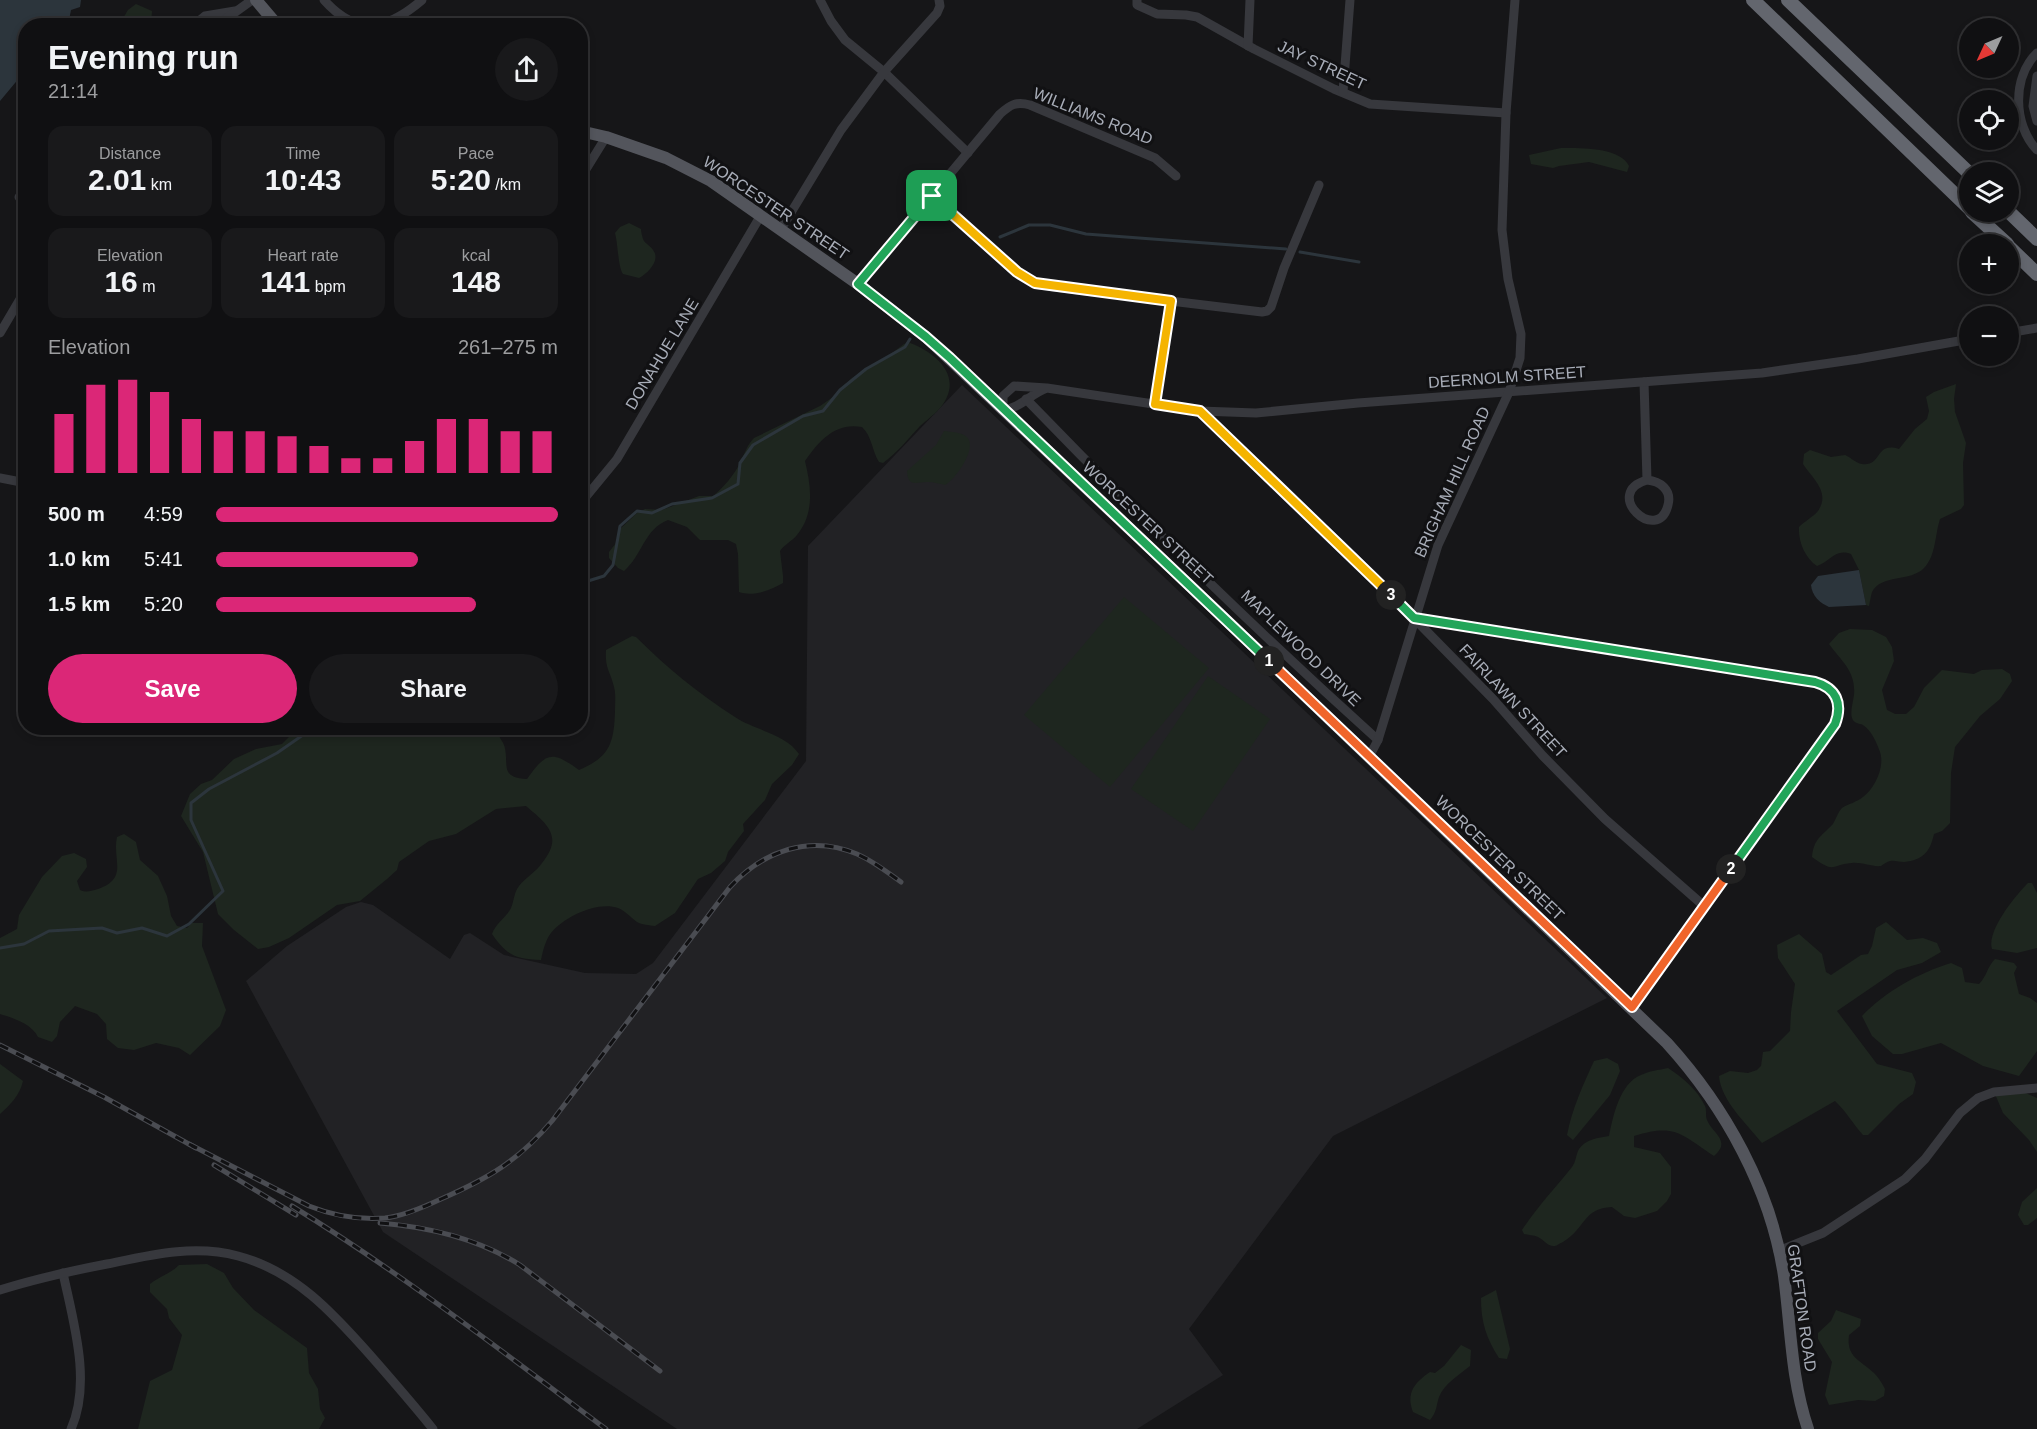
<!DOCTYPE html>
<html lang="en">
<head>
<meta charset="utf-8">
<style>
  body { margin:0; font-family:Arial,sans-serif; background:#19191b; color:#f1f3f6; height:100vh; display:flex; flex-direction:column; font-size:22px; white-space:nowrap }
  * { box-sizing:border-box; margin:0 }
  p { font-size:20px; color:#9c9d9f }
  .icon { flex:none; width:33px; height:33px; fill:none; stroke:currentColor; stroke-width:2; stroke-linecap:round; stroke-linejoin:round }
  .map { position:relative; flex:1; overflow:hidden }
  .sheet { position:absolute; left:18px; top:18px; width:570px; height:717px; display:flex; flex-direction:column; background:#101012; border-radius:24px; box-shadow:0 3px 9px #0003,0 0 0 2px #303032 }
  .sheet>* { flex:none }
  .needle { width:39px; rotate:226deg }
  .tools { position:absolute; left:1959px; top:18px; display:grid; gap:12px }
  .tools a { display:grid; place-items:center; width:60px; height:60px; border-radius:50%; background:#101012; box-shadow:0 3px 9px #0003,0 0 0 2px #303032; font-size:30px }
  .pin { position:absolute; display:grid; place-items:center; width:51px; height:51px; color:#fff; margin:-26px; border-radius:12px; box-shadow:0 3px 9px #0006 }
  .km { position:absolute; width:30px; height:30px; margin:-15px; border-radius:50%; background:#222; color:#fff; font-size:16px; line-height:30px; text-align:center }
  .round { display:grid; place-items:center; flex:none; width:63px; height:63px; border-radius:32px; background:#19191b }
  .headline { display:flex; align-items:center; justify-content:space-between; height:102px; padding:0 30px }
  h1 { font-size:33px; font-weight:700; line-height:45px }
  .metrics { display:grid; grid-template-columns:repeat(3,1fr); gap:9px; height:102px; padding:6px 30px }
  .metrics div { display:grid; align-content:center; border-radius:15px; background:#19191b; text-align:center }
  .metrics b { font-size:30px; font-weight:700 }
  .metrics small { font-size:16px; font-weight:400 }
  .metrics p { font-size:16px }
  .chart { height:168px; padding:12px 30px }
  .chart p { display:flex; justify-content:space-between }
  .chart svg { width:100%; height:108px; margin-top:6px; stroke:#db2777; stroke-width:6 }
  .button { display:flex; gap:12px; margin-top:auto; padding:12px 30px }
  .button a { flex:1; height:69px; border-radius:36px; background:#db2777; color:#fff; font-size:24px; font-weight:700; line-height:69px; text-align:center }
  .button a+a { background:#19191b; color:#f1f3f6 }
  ul { padding:0 30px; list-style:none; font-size:20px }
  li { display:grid; grid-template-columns:96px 72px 1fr; align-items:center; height:45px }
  li i { height:15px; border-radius:8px; background:#db2777 }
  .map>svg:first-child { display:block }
  .built { fill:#222225 }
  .green { fill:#1e261f }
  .water { fill:#2c353c }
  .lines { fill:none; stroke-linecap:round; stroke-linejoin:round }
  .stream { stroke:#2c353c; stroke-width:3 }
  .minor { stroke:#37383d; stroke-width:9 }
  .major { stroke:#53555c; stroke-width:12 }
  .highway { stroke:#63666e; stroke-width:14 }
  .rail-casing { stroke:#4a4c52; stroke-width:5 }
  .rail { stroke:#111113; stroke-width:3; stroke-dasharray:9; stroke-linecap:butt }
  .split-1-casing { stroke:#fff; stroke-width:12 }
  .split-2-casing { stroke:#fff; stroke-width:12 }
  .split-3-casing { stroke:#fff; stroke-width:12 }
  .split-4-casing { stroke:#fff; stroke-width:12 }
  .split-1 { stroke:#22a559; stroke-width:8 }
  .split-2 { stroke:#f0652b; stroke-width:8 }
  .split-3 { stroke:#22a559; stroke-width:8 }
  .split-4 { stroke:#f5b400; stroke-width:8 }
  .labels { text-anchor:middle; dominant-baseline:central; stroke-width:6; stroke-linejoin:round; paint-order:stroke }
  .street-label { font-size:16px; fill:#a8adb8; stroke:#111113 }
</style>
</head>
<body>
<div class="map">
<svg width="2037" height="1429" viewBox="0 0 2037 1429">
  <rect width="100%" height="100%" fill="#161618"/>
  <polygon class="built" points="962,385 1607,998 1333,1136 1189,1329 1223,1375 1137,1429 677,1429 383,1232 246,981 287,946 346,907 361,902 373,905 450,959 464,935 470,933 504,955 585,973 636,974 653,963 806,761 808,546"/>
  <g class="green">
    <polygon points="136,4 152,11 151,24 119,25 128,10"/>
    <path d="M 1561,148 C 1580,148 1620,147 1629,166 L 1627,172 L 1589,162 L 1559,166 L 1553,168 L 1531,164 L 1529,155 Z"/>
    <path d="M 629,223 L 641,229 C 641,232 642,236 643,239 C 645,244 650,245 653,250 C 661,260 648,273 639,278 L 623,274 C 618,267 618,244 615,233 L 620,227 Z"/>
    <path d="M 910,343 C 932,351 960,372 946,399 C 941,410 929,418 920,426 C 908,439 897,453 883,463 L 879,462 C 872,451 872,436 862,427 C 835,422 819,441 805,461 C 811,486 815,513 797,535 C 792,541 784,545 780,551 L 783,576 L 783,583 C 771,590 753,597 739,592 L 738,554 L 736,544 L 728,540 L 700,540 L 687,527 L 668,520 C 644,529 642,556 624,571 L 618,568 L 609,558 L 609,552 L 616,543 L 621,528 L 637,513 L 645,509 L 662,510 L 699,496 L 713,496 C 724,487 734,475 740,463 C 745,453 747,445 754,438 L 820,406 L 833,397 L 852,378 L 888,356 L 904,344 Z"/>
    <path d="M 1956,384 L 1954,399 L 1955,412 L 1966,443 L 1963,463 L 1964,505 L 1961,509 L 1940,519 C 1935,534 1936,556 1924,568 C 1911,582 1881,574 1872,592 C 1871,595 1870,601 1869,606 L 1866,605 L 1859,570 L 1851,554 C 1835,548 1831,561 1817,566 C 1805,558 1798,541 1799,527 C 1805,521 1813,517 1818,511 C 1831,492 1812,478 1803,464 L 1804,454 L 1810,450 L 1831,457 L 1845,455 C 1850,457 1856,463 1862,464 C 1882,467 1875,441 1899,449 L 1915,429 L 1927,419 L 1929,411 L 1926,397 L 1934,392 Z"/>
    <path d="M 944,431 C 951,432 961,432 967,437 C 978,448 955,480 945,485 C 940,484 934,482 929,482 C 918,481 908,489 907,471 L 936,445 Z"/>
    <polygon points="1124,597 1209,668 1110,787 1024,715"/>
    <path d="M 1850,629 L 1872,630 L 1886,637 L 1892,647 L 1894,661 L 1882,690 L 1887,710 L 1895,714 L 1906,714 L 1914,707 L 1924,688 L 1942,670 L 1974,674 L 1982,670 L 2002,669 L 2010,674 L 2012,681 L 2000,699 L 1980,716 L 1955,747 L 1951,773 L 1950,823 L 1942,831 L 1934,834 C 1930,852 1923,860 1904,862 C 1900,862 1894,860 1890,861 C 1886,862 1884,864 1881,866 C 1872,867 1862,862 1852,863 C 1829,865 1836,874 1812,857 C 1814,838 1821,837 1833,824 C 1836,819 1838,812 1842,808 C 1848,804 1857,802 1863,797 C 1875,788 1885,767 1880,752 C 1877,743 1871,730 1863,725 C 1859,723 1854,724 1852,718 C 1850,712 1853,702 1854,695 C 1856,671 1842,662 1829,644 L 1839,633 Z"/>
    <path d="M 632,636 L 636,637 C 666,667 699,694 735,717 C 754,730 786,734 799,754 L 792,765 L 772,784 L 765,800 L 743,824 L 744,831 L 728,852 L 725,861 L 711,873 L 698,879 L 675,913 L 655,926 C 649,925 642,925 637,922 C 631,918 626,911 618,908 C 597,901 564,917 551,933 C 545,941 543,951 541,960 C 516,959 507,956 492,934 C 496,923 506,918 511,908 C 514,901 514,892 519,886 C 526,877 536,872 542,863 C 564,836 547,824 526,806 L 496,809 L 456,834 L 429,841 L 399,862 L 397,870 L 387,879 L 360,901 L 337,905 L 289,938 L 269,947 L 258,949 L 234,930 L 218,914 L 203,852 L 181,816 L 190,794 L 201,784 L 212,780 L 234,759 L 256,749 L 282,744 L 298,728 L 496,728 C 497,735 501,738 504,745 C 510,763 498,778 527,779 C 546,752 552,750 579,770 C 610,757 614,743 615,711 C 615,703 616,694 614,687 C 610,670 605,670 606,650 Z"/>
    <polygon points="1208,676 1270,719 1193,831 1131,789"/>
    <path d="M 124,834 L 136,842 L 140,860 L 158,876 L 167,896 L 171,916 L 177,926 L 187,928 L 192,923 L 203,923 L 202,946 L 226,1010 L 220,1026 L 190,1055 L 179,1048 L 156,1043 L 134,1050 L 118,1048 L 107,1039 L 106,1024 L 97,1014 L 75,1006 L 60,1022 L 57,1036 L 52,1042 L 38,1037 C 32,1024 13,1018 0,1014 L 0,938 L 17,929 L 19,915 L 42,877 L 62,856 L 74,853 L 86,859 L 87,867 L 77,881 L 80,890 C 87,893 90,891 98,889 C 129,878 112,860 117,837 Z"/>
    <path d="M 2028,883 L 2032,883 L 2037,893 L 2037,948 L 2017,953 L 1992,949 C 1986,931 2016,895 2028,883 Z"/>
    <path d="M 1886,922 L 1907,940 L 1923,938 L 1937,943 L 1941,952 L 1922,963 L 1897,970 L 1837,1011 L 1877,1064 L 1912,1073 L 1916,1082 L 1913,1094 L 1899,1104 L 1868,1135 L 1863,1135 C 1853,1124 1846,1111 1835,1101 L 1762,1143 C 1747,1124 1721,1101 1719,1076 L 1730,1071 L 1748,1073 L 1757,1070 L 1761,1066 L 1763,1052 L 1770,1051 L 1790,1031 L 1791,1012 L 1795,984 L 1778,958 L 1777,945 L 1799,934 L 1822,954 L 1826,972 L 1831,975 L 1861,955 L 1868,954 L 1872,946 L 1876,928 Z"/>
    <path d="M 1995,959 L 2014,963 L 2017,967 L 2014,973 L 2019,994 L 2030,998 L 2037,1003 L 2037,1051 L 2019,1076 L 1983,1066 L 1941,1043 L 1902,1054 L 1893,1054 L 1872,1036 L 1862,1016 C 1885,992 1918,973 1951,963 L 1962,968 L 1965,982 L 1979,984 C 1987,976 1987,967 1995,959 Z"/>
    <path d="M 1607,1058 L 1618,1064 L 1620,1071 L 1610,1095 L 1573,1140 L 1567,1135 C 1572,1109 1583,1085 1594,1061 Z"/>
    <path d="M 0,1064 L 23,1081 C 20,1095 10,1105 0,1114 Z"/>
    <path d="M 1668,1068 C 1683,1078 1697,1089 1705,1106 C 1707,1110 1705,1115 1707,1120 C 1712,1133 1732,1141 1714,1156 C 1681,1134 1675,1123 1634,1136 L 1634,1147 L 1660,1153 L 1671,1167 L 1671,1194 L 1667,1201 L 1657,1211 L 1635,1218 L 1624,1216 L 1612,1207 C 1583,1208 1586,1228 1563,1242 C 1562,1242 1556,1246 1555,1246 C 1548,1247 1544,1240 1538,1237 C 1534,1235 1528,1235 1524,1234 L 1522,1230 C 1537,1207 1556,1187 1572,1167 C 1576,1162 1576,1154 1579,1149 C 1586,1139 1598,1138 1609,1136 C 1613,1116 1620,1083 1641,1075 C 1649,1071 1659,1070 1668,1068 Z"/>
    <polygon points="2019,1090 2037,1098 2037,1152 2029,1140 2003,1113 1995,1094"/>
    <polygon points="2037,1188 2037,1218 2028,1225 2024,1225 2018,1215 2022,1202"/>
    <path d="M 207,1264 L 224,1273 L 233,1288 L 254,1310 L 307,1348 L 309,1373 L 318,1389 L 320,1409 L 325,1418 L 319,1429 L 138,1429 L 150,1381 L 172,1370 L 182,1335 L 169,1318 L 167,1309 L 150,1292 L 150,1284 C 160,1276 170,1274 179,1265 Z"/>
    <path d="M 1496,1290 L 1510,1349 L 1507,1359 L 1499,1358 C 1486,1338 1481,1322 1481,1298 Z"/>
    <path d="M 1836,1310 L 1861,1319 L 1860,1326 L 1849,1335 C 1846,1357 1860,1360 1874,1373 C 1878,1377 1882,1383 1885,1389 L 1884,1396 L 1875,1401 L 1858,1400 L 1829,1405 L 1825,1395 L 1832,1362 L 1818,1339 L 1818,1333 L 1831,1321 Z"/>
    <path d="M 1461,1345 L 1471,1350 L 1470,1366 C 1460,1374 1444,1384 1439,1397 C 1436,1406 1437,1412 1430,1420 L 1413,1412 C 1406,1393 1414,1383 1430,1372 L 1435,1373 L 1444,1366 Z"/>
  </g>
  <g class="water">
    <polygon points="0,0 81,0 80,7 71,10 68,25 26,26 25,71 0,101"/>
    <path d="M 1859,570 L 1866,605 L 1829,607 C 1820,603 1812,596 1811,585 L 1818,576 Z"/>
  </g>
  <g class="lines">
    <g class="stream">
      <polyline points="1000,237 1029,225 1050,225 1086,234 1286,249"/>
      <polyline points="1300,252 1359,262"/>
      <polyline points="580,596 588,581 604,576 613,565 620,526 637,511 652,513 672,504 712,498 738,484 740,463 753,445 803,416 823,411 840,390 866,369 905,347 910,339"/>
      <polyline points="0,948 24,944 49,931 102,928 117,933 142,928 167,936 189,924 223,891 191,820 191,803 209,789 277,753 313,728"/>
    </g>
    <g class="minor">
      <path d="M 324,0 C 357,37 387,30 422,0"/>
      <polyline points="820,0 831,21 845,40 884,72 968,153"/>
      <polyline points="1137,0 1137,5 1157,14 1186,15 1197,17 1254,49 1334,89 1370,104 1506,113"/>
      <polyline points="193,26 205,16 235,11"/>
      <polyline points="216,26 252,0"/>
      <polyline points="1248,46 1250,0"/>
      <path d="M 2037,53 C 2012,77 2013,125 2037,150"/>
      <polyline points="2037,76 2033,106 2037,121"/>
      <polyline points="1343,92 1350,0"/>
      <polyline points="580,179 606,137"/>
      <polyline points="932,196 1017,272 1035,283 1054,287 1262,312 1267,311 1271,307 1284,268 1319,185"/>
      <polyline points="19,197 26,200"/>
      <polyline points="781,229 841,130 884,72 937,13 940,6 939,0"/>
      <path d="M 858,284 L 1000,114 C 1010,105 1016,101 1030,105 L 1155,158 L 1176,176"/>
      <polyline points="0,333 26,289"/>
      <polyline points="2008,333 2037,328"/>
      <path d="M 1644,382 L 1647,480 C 1601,493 1658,546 1668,505 C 1672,490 1660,481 1647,480"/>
      <path d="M 1047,388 C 1030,394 1021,408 1003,410 L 1003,396 L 1014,386 L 1047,388 L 1200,411 L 1256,413 L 1358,403 L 1762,373 L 1858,359 L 1970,339"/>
      <path d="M 1026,399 C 1139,516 1257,631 1378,740"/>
      <polyline points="1155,404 1171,301"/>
      <polyline points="1200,411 1352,555 1493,699 1543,756 1605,819 1704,906"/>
      <polyline points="0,478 26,483"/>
      <polyline points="580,504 617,459 761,215"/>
      <path d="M 1414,618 L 1815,682 C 1839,688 1844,709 1831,729 L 1632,1007"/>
      <polyline points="1369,757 1378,740 1438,545 1509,392 1520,358 1521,334 1508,279 1502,230 1506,113 1515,0"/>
      <polyline points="1778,1251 1823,1233 1905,1179 1925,1159 1960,1113 1978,1098 1994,1092 2037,1088"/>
      <path d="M 63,1273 C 73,1321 92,1382 71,1429"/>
      <path d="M 0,1290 C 35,1279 71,1271 107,1264 C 150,1255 194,1244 238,1256 C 295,1271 333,1313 371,1356 C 392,1380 413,1404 433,1429"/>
    </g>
    <g class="major">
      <polyline points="256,0 278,26"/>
      <path d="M 580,131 L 606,137 L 666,158 L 711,181 L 858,284 L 926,337 L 1222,616 L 1667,1043 C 1725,1107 1771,1189 1784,1276 C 1791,1328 1791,1379 1808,1429"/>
    </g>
    <g class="highway">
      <polyline points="1753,0 1970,209"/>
      <polyline points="1788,0 1970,174"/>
      <polyline points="2008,211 2037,239"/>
      <polyline points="1972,212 2007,244"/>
      <polyline points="2008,246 2037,274"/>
    </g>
    <defs>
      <g id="rail">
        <polyline points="0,1045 104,1097 196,1148"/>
        <path d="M 189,1144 L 309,1206 C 334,1216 358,1220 385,1218 C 404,1216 424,1207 441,1199 C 489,1178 518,1161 552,1121 L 730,887 C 763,851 810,834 857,854 C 873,861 887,872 901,882"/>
        <polyline points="214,1165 296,1215"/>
        <path d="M 292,1206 C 401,1273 503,1352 606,1429"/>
        <path d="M 380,1223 C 429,1227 477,1238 520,1265 L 660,1371"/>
      </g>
    </defs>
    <use href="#rail" class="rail-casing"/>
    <use href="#rail" class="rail"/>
  </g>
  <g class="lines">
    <defs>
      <polyline id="split-1" points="932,196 858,284 926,337 950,358 1269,661"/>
      <polyline id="split-2" points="1269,661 1632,1007 1731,869"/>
      <path id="split-3" d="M 1391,595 L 1414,618 L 1815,682 C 1836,688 1843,703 1835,724 L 1731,869"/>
      <polyline id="split-4" points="932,196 1017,272 1035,283 1171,301 1155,404 1200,411 1391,595"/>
    </defs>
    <use href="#split-1" class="split-1-casing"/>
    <use href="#split-2" class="split-2-casing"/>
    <use href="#split-3" class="split-3-casing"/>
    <use href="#split-4" class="split-4-casing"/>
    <use href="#split-1" class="split-1"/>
    <use href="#split-2" class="split-2"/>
    <use href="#split-3" class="split-3"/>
    <use href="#split-4" class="split-4"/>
  </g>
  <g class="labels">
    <g class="street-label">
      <text transform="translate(1322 65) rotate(25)">JAY STREET</text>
      <text transform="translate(1093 116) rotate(22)">WILLIAMS ROAD</text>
      <text transform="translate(776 208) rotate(34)">WORCESTER STREET</text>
      <text transform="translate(662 354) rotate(-59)">DONAHUE LANE</text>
      <text transform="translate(1507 377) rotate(-4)">DEERNOLM STREET</text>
      <text transform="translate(1452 482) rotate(-66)">BRIGHAM HILL ROAD</text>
      <text transform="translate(1148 523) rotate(43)">WORCESTER STREET</text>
      <text transform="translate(1301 648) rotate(44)">MAPLEWOOD DRIVE</text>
      <text transform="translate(1513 701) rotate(47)">FAIRLAWN STREET</text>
      <text transform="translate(1500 858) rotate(44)">WORCESTER STREET</text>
      <text transform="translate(1802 1308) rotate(82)">GRAFTON ROAD</text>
    </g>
  </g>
</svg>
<div class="tools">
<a><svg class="needle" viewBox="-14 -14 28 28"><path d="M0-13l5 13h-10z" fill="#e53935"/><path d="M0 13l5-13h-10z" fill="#9c9d9f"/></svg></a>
<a><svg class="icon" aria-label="locate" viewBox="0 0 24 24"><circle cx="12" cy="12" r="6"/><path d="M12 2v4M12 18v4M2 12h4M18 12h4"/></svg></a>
<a><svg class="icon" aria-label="layers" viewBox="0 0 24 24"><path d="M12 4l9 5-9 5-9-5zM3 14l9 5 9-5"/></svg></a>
<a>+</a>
<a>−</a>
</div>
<div class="pin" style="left:932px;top:196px;background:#1e9e55"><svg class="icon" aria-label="arrive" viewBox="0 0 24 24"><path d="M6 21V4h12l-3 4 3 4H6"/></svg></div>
<b class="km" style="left:1269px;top:661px">1</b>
<b class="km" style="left:1731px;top:869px">2</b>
<b class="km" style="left:1391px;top:595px">3</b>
<section class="sheet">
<div class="headline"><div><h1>Evening run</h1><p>21:14</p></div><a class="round"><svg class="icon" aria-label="share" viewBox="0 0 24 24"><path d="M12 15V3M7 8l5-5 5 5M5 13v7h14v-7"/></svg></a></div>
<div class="metrics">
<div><p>Distance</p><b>2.01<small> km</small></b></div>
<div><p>Time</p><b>10:43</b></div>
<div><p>Pace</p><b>5:20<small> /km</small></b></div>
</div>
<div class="metrics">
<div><p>Elevation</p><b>16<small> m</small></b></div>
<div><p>Heart rate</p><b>141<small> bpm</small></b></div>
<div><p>kcal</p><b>148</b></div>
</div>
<div class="chart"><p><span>Elevation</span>261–275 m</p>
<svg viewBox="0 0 160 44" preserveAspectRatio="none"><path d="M5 44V20M15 44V8M25 44V6M35 44V11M45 44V22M55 44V27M65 44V27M75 44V29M85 44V33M95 44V38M105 44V38M115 44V31M125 44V22M135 44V22M145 44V27M155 44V27"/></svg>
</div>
<ul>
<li><b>500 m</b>4:59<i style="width:100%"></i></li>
<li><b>1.0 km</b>5:41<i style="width:59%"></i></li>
<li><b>1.5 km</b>5:20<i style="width:76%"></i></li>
</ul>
<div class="button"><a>Save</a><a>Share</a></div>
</section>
</div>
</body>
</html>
